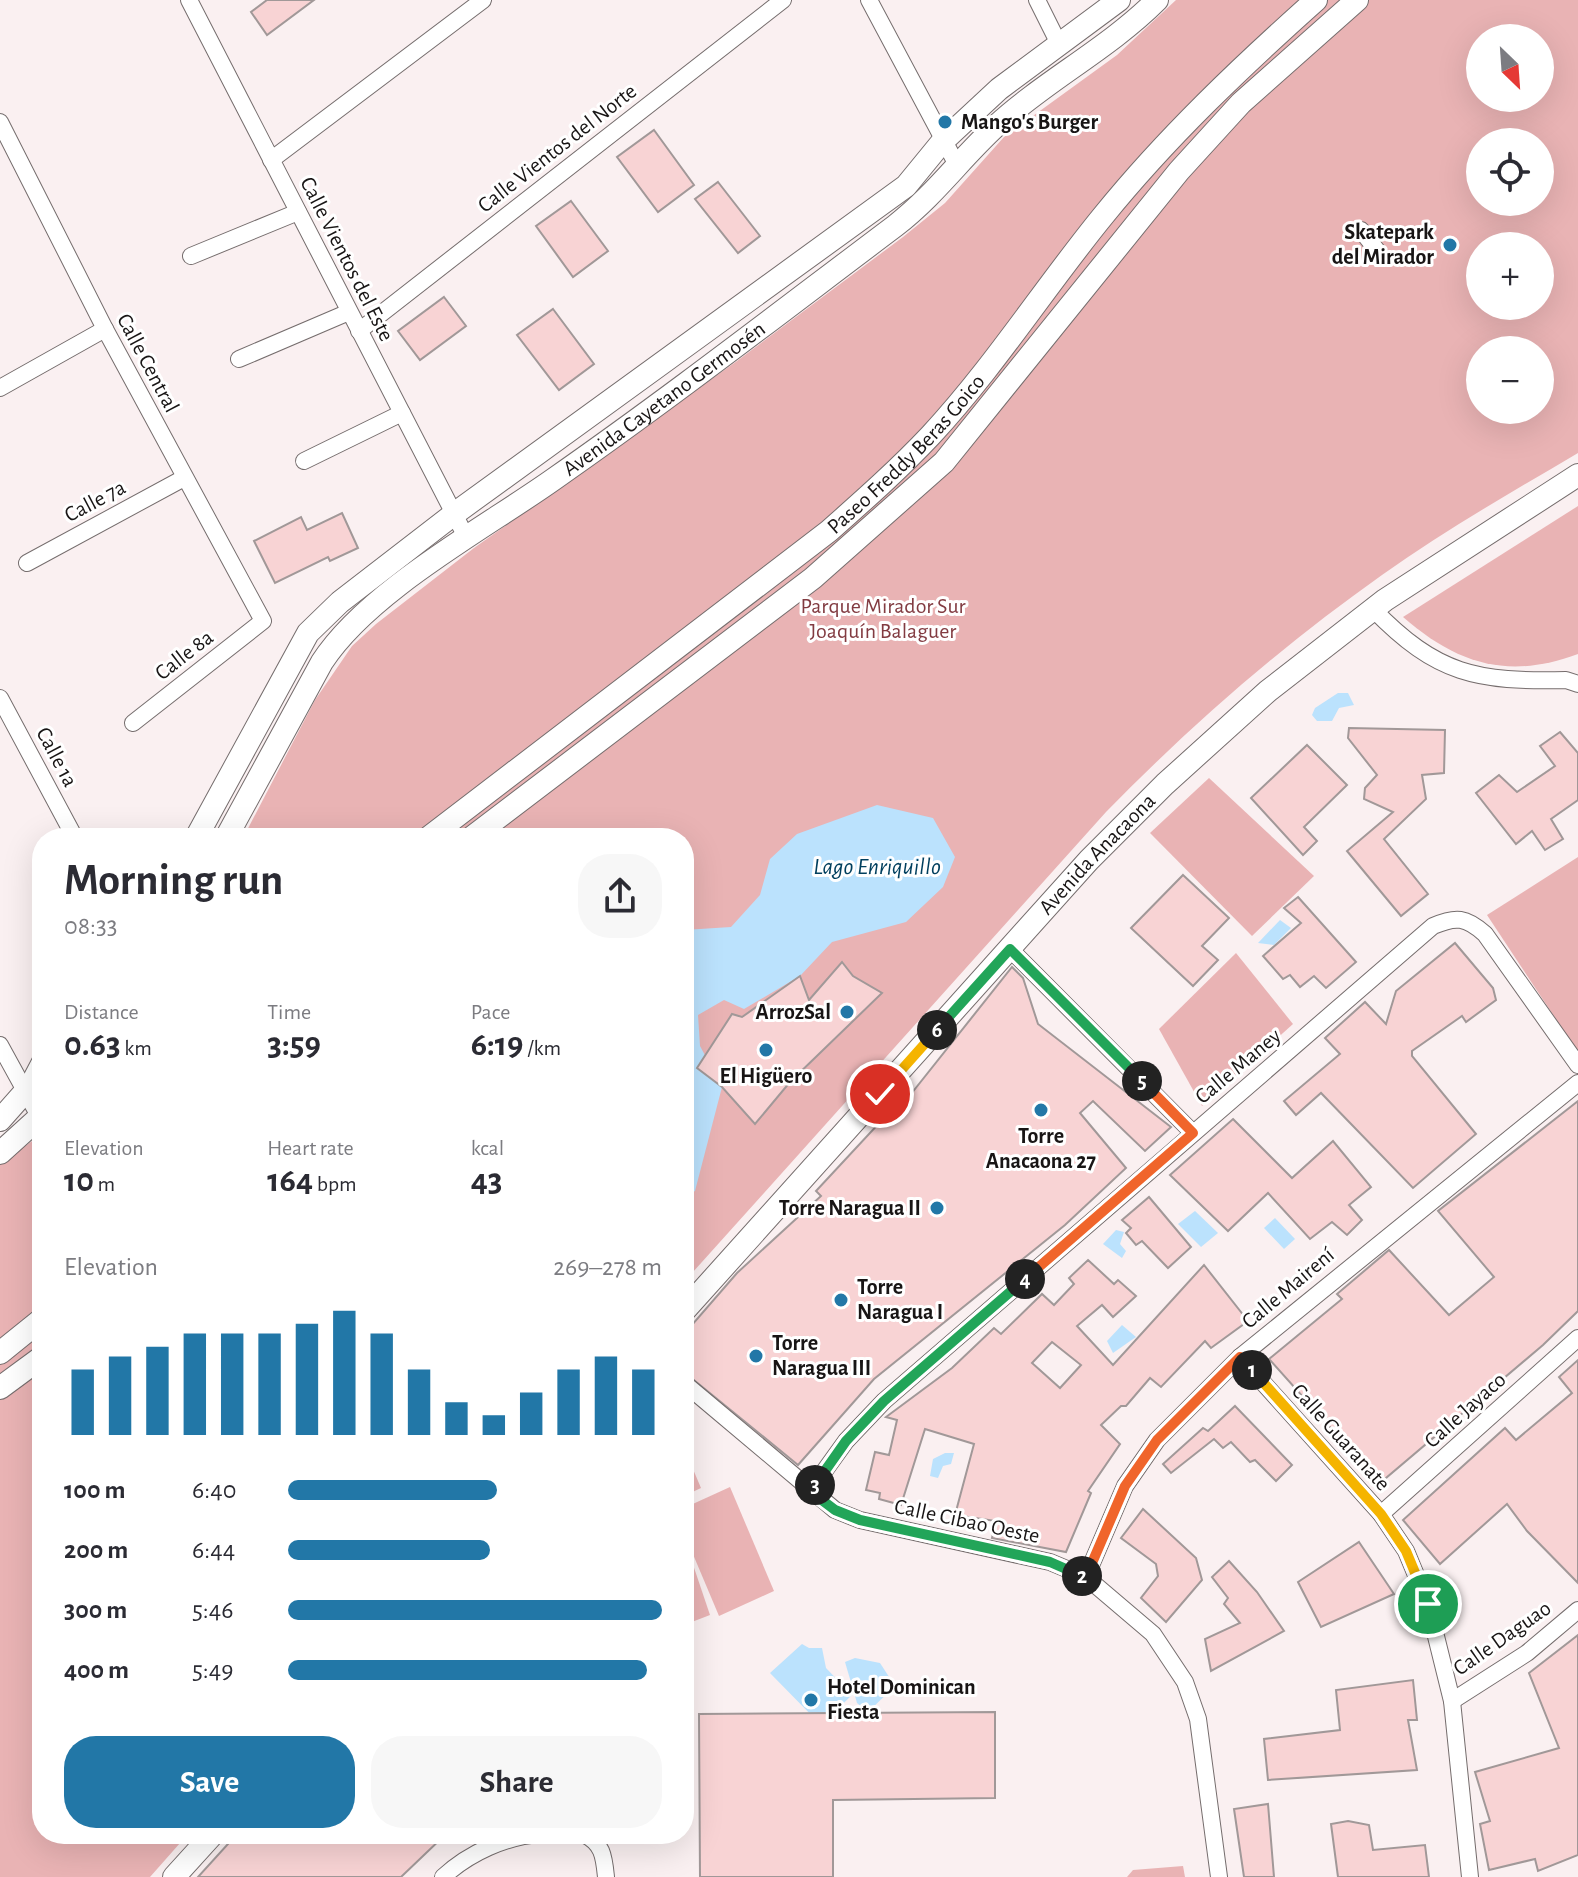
<!DOCTYPE html>
<html lang="en">
<head>
<meta charset="utf-8">
<style>
  body { margin:0; font-family:"Alegreya Sans",sans-serif; background:#f7f7f7; color:#2b2b33; height:100vh; display:flex; flex-direction:column; font-size:30px; white-space:nowrap }
  * { box-sizing:border-box; margin:0 }
  p { font-size:26px; color:#7c7c81 }
  .icon { flex:none; width:44px; height:44px; fill:none; stroke:currentColor; stroke-width:2; stroke-linecap:round; stroke-linejoin:round }
  .map { position:relative; flex:1; overflow:hidden }
  .details { position:absolute; left:32px; top:828px; width:662px; height:1016px; display:flex; flex-direction:column; background:#fff; border-radius:32px; box-shadow:0 8px 32px #0002 }
  .details>* { flex:none }
  .needle { width:52px; rotate:155deg }
  .buttons { position:absolute; left:1466px; top:24px; display:grid; gap:16px }
  .buttons a { display:grid; place-items:center; width:88px; height:88px; border-radius:50%; background:#fff; box-shadow:0 8px 32px #0002; font-size:40px }
  .pin { position:absolute; display:grid; place-items:center; width:68px; height:68px; color:#fff; margin:-34px; border:4px solid #fff; border-radius:50%; box-shadow:0 2px 8px #0007 }
  .km { position:absolute; width:40px; height:40px; margin:-20px; border-radius:50%; background:#222; color:#fff; font-size:22px; line-height:40px; text-align:center }
  .round { display:grid; place-items:center; flex:none; width:84px; height:84px; border-radius:32px; background:#f7f7f7 }
  .summary { display:flex; align-items:center; justify-content:space-between; height:136px; padding:0 32px }
  h1 { font-size:44px; font-weight:700; line-height:60px }
  .figures { display:grid; grid-template-columns:repeat(3,1fr); gap:12px; height:136px; padding:8px 32px }
  .figures div { display:grid; align-content:center }
  .figures b { font-size:34px; font-weight:700 }
  .figures small { font-size:22px; font-weight:400 }
  .figures p { font-size:22px }
  .chart { height:224px; padding:16px 32px }
  .chart p { display:flex; justify-content:space-between }
  .chart svg { width:100%; height:144px; margin-top:8px; stroke:#2277a7; stroke-width:6 }
  .cta { display:flex; gap:16px; margin-top:auto; padding:16px 32px }
  .cta a { flex:1; height:92px; border-radius:32px; background:#2277a7; color:#fff; font-size:32px; font-weight:700; line-height:92px; text-align:center }
  .cta a+a { background:#f7f7f7; color:#2b2b33 }
  ul { padding:0 32px; list-style:none; font-size:26px }
  li { display:grid; grid-template-columns:128px 96px 1fr; align-items:center; height:60px }
  li i { height:20px; border-radius:10px; background:#2277a7 }
  .map>svg:first-child { display:block }
  .green { fill:#e9b3b4; fill-rule:evenodd }
  .water { fill:#bbe2fd }
  .building { fill:#f8d3d4; stroke:#a19898; stroke-width:2; fill-rule:evenodd }
  .lines { fill:none; stroke-linecap:round; stroke-linejoin:round }
  .street-casing { stroke:#756d6d; stroke-width:18 }
  .secondary-casing { stroke:#756d6d; stroke-width:24 }
  .street { stroke:#fff; stroke-width:16 }
  .secondary { stroke:#fff; stroke-width:22 }
  .split-1-casing { stroke:#fff; stroke-width:16 }
  .split-2-casing { stroke:#fff; stroke-width:16 }
  .split-3-casing { stroke:#fff; stroke-width:16 }
  .split-4-casing { stroke:#fff; stroke-width:16 }
  .split-5-casing { stroke:#fff; stroke-width:16 }
  .split-6-casing { stroke:#fff; stroke-width:16 }
  .split-7-casing { stroke:#fff; stroke-width:16 }
  .split-1 { stroke:#f5b400; stroke-width:10 }
  .split-2 { stroke:#f0652b; stroke-width:10 }
  .split-3 { stroke:#22a559; stroke-width:10 }
  .split-4 { stroke:#22a559; stroke-width:10 }
  .split-5 { stroke:#f0652b; stroke-width:10 }
  .split-6 { stroke:#22a559; stroke-width:10 }
  .split-7 { stroke:#f5b400; stroke-width:10 }
  .poi-dot { fill:#2277a7; stroke:#fff; stroke-width:3 }
  .labels { text-anchor:middle; dominant-baseline:central; stroke-width:6; stroke-linejoin:round; paint-order:stroke }
  .poi-label { font-size:22px; font-weight:bold; fill:#181515; stroke:#fff; text-anchor:start }
  .street-label { font-size:22px; fill:#181515; stroke:#fff }
  .park-label { font-size:22px; fill:#823b41; stroke:#fff }
  .water-label { font-size:24px; font-style:italic; fill:#003f5e; stroke:#fff }
</style>
</head>
<body>
<div class="map">
<svg width="1578" height="1877" viewBox="0 0 1578 1877">
  <rect width="100%" height="100%" fill="#faf0f1"/>
  <g class="green">
    <path d="M 1176,0 L 1578,0 L 1578,453 C 1512,492 1445,530 1382,575 C 1283,645 1191,725 1106,812 L 684,1282 L 684,838 L 243,838 L 315,700 L 352,646 L 376,624 L 474,548 L 737,361 L 903,237 L 945,203 L 1004,137 L 1117,55 ZM 1480,38 L 1540,38 L 1540,98 L 1480,98 ZM 1480,142 L 1540,142 L 1540,202 L 1480,202 ZM 1480,246 L 1540,246 L 1540,306 L 1480,306 ZM 1480,350 L 1540,350 L 1540,410 L 1480,410 Z"/>
    <path d="M 1578,506 L 1578,654 C 1508,680 1457,664 1403,617 Z"/>
    <polygon points="1209,778 1314,876 1252,936 1150,833"/>
    <polygon points="1578,857 1578,1051 1577,1051 1487,915"/>
    <polygon points="1236,953 1293,1024 1202,1106 1159,1029"/>
    <polygon points="42,1134 42,1834 188,1834 150,1877 0,1877 0,1164"/>
    <polygon points="684,1448 701,1488 684,1496"/>
    <polygon points="730,1487 774,1591 719,1616 684,1533 684,1508"/>
    <polygon points="684,1538 710,1615 684,1625"/>
    <polygon points="1183,1866 1185,1877 1127,1877 1133,1870"/>
  </g>
  <g class="water">
    <polygon points="1338,693 1348,693 1354,705 1339,708 1332,721 1317,721 1312,715 1315,708"/>
    <polygon points="877,805 933,818 955,857 943,887 906,922 832,942 800,976 744,1009 724,1000 698,1015 700,1046 722,1087 695,1191 684,1197 684,930 731,927 760,895 770,859 797,834"/>
    <polygon points="1280,920 1291,928 1274,945 1258,943"/>
    <polygon points="1195,1211 1218,1233 1201,1247 1178,1224"/>
    <polygon points="1275,1218 1295,1239 1284,1249 1264,1228"/>
    <polygon points="1116,1230 1124,1232 1120,1244 1126,1251 1122,1258 1103,1244"/>
    <polygon points="1122,1325 1136,1337 1113,1353 1107,1341"/>
    <polygon points="945,1453 954,1453 951,1464 943,1466 938,1478 930,1476 933,1459"/>
    <polygon points="802,1644 809,1648 822,1648 826,1668 852,1695 821,1725 770,1673"/>
    <polygon points="855,1658 880,1663 895,1686 868,1712 857,1703 845,1662"/>
  </g>
  <g class="building">
    <polygon points="267,0 314,0 267,35 251,12"/>
    <polygon points="654,130 694,185 658,212 617,157"/>
    <polygon points="718,182 760,236 738,253 695,199"/>
    <polygon points="571,201 608,251 573,277 536,226"/>
    <polygon points="444,297 466,326 420,360 398,331"/>
    <polygon points="553,309 594,364 559,390 517,335"/>
    <polygon points="342,513 358,548 330,561 328,557 275,583 254,541 301,517 307,530"/>
    <polygon points="1349,728 1445,730 1444,773 1422,775 1426,799 1384,839 1428,894 1401,916 1347,851 1393,812 1364,799 1365,788 1377,775 1348,738"/>
    <polygon points="1560,732 1578,753 1578,800 1551,819 1563,839 1545,850 1532,831 1516,844 1476,793 1499,775 1517,792 1555,766 1540,746"/>
    <polygon points="1307,745 1347,785 1304,827 1317,841 1303,855 1251,798"/>
    <polygon points="1183,875 1229,918 1202,946 1218,960 1193,986 1131,928"/>
    <polygon points="1298,897 1356,962 1326,988 1314,976 1300,987 1290,975 1283,979 1263,956 1301,923 1284,908"/>
    <polygon points="1455,943 1493,988 1496,1000 1466,1022 1462,1016 1412,1051 1412,1056 1476,1134 1413,1188 1321,1093 1296,1115 1284,1101 1340,1054 1325,1038 1365,1002 1386,1024 1396,991"/>
    <polygon points="842,962 853,976 882,993 790,1082 755,1124 722,1087 697,1068 732,1014 742,1017 800,976 809,1000"/>
    <polygon points="1012,967 1023,978 1038,1024 1171,1127 1145,1151 1093,1101 1080,1113 1126,1168 1065,1225 874,1379 798,1465 684,1372 684,1334 737,1273 821,1196 816,1191 908,1092 911,1094"/>
    <polygon points="1578,1101 1578,1311 1543,1345 1380,1483 1269,1359 1342,1299 1337,1294 1389,1250 1449,1315 1494,1277 1438,1211"/>
    <polygon points="1233,1119 1292,1178 1333,1141 1371,1187 1349,1205 1362,1220 1347,1235 1332,1222 1310,1239 1268,1193 1228,1231 1170,1175"/>
    <polygon points="1149,1197 1191,1247 1168,1268 1142,1241 1136,1245 1126,1233 1131,1228 1122,1220"/>
    <path d="M 1088,1260 L 1114,1284 L 1118,1280 L 1136,1296 L 1113,1317 L 1102,1305 L 1077,1326 L 1113,1365 L 1204,1265 L 1248,1321 L 1211,1348 L 1205,1341 L 1161,1387 L 1150,1378 L 1126,1406 L 1121,1406 L 1101,1425 L 1120,1444 L 1088,1491 L 1091,1493 L 1066,1552 L 992,1538 L 996,1521 L 955,1515 L 974,1444 L 925,1429 L 901,1505 L 879,1499 L 880,1493 L 866,1490 L 875,1452 L 889,1455 L 897,1420 L 886,1417 L 952,1368 L 994,1328 L 1001,1334 L 1042,1294 L 1054,1305 L 1074,1284 L 1069,1278 ZM 1052,1342 L 1081,1365 L 1060,1388 L 1032,1363 Z"/>
    <polygon points="1578,1360 1578,1583 1527,1531 1507,1504 1440,1564 1403,1520 1505,1428 1516,1440 1572,1393 1559,1377"/>
    <polygon points="1235,1406 1292,1465 1276,1481 1255,1460 1250,1462 1231,1442 1223,1448 1214,1439 1171,1473 1163,1464 1203,1428 1208,1431"/>
    <polygon points="1143,1509 1196,1558 1202,1580 1166,1622 1141,1598 1158,1576 1156,1564 1121,1538"/>
    <polygon points="1359,1542 1394,1594 1321,1627 1298,1582"/>
    <polygon points="1229,1561 1257,1592 1284,1631 1211,1671 1205,1639 1240,1623 1224,1604 1228,1598 1212,1577"/>
    <polygon points="1578,1635 1578,1855 1538,1871 1535,1859 1489,1870 1480,1824 1490,1821 1475,1772 1559,1748 1529,1673"/>
    <polygon points="1413,1680 1417,1720 1408,1720 1417,1770 1268,1780 1264,1739 1340,1730 1336,1690"/>
    <polygon points="995,1712 995,1798 833,1800 833,1877 700,1877 699,1714"/>
    <polygon points="1268,1804 1274,1877 1244,1877 1234,1809"/>
    <polygon points="1348,1821 1369,1825 1373,1850 1425,1845 1429,1877 1338,1877 1331,1824"/>
    <polygon points="237,1834 446,1834 401,1877 198,1877"/>
  </g>
  <g class="lines">
    <defs>
      <g id="street">
        <polyline points="189,0 466,537"/>
        <polyline points="869,0 958,167"/>
        <polyline points="1037,0 1060,46"/>
        <polyline points="0,122 105,329 263,621 133,723"/>
        <polyline points="271,160 483,0"/>
        <polyline points="1361,230 1379,253"/>
        <polyline points="191,256 298,212"/>
        <polyline points="359,331 783,0"/>
        <polyline points="239,359 349,312"/>
        <polyline points="0,388 105,329"/>
        <polyline points="304,461 402,413"/>
        <polyline points="27,563 184,478"/>
        <path d="M 1373,609 C 1437,675 1477,682 1566,680 L 1578,684"/>
        <polyline points="0,698 75,838"/>
        <polyline points="1010,949 1193,1133"/>
        <polyline points="0,1045 40,1118"/>
        <polyline points="1240,1357 1381,1514 1406,1551 1428,1604 1452,1701 1470,1877"/>
        <polyline points="684,1383 835,1510 860,1520 1050,1562 1086,1577 1153,1634 1185,1682 1198,1719 1219,1877"/>
        <path d="M 810,1491 L 846,1441 L 884,1401 L 1433,926 C 1456,916 1466,917 1485,934 L 1578,1065"/>
        <polyline points="1381,1514 1578,1338"/>
        <polyline points="1086,1577 1125,1486 1157,1440 1240,1357 1578,1083"/>
        <polyline points="1452,1701 1527,1653 1578,1610"/>
        <path d="M 583,1834 C 603,1843 604,1857 606,1877"/>
        <path d="M 443,1877 C 469,1853 506,1836 541,1834"/>
      </g>
      <g id="secondary">
        <polyline points="196,838 308,633 340,602 454,514 906,186 942,142 999,89 1119,0"/>
        <path id="s1" d="M 226,838 L 322,662 C 368,591 485,528 554,479 C 670,398 782,311 895,226 C 936,194 960,159 996,126 C 1046,80 1108,49 1157,0"/>
        <path id="s2" d="M 428,838 L 829,531 C 864,500 899,469 931,435 C 994,367 1045,287 1103,216 C 1167,137 1241,67 1316,0"/>
        <polyline points="471,838 813,578 944,462 1179,171 1241,103 1357,0"/>
        <polyline points="0,1120 31,1085 42,1064"/>
        <polyline points="0,1153 42,1115"/>
        <path id="s3" d="M 684,1311 L 1089,860 L 1165,784 L 1268,691 L 1385,600 L 1578,475"/>
        <polyline points="0,1353 42,1319"/>
        <polyline points="0,1388 42,1357"/>
        <polyline points="174,1877 213,1834"/>
      </g>
    </defs>
    <use href="#street" class="street-casing"/>
    <use href="#secondary" class="secondary-casing"/>
    <use href="#street" class="street"/>
    <use href="#secondary" class="secondary"/>
  </g>
  <g class="lines">
    <defs>
      <polyline id="split-1" points="1252,1370 1381,1514 1406,1551 1428,1604"/>
      <polyline id="split-2" points="1082,1576 1086,1577 1125,1486 1157,1440 1240,1357 1252,1370"/>
      <polyline id="split-3" points="815,1485 810,1491 835,1510 860,1520 1050,1562 1082,1576"/>
      <polyline id="split-4" points="815,1485 846,1441 884,1401 1025,1279"/>
      <polyline id="split-5" points="1025,1279 1193,1133 1142,1081"/>
      <polyline id="split-6" points="937,1030 1010,949 1142,1081"/>
      <polyline id="split-7" points="880,1094 937,1030"/>
    </defs>
    <use href="#split-1" class="split-1-casing"/>
    <use href="#split-2" class="split-2-casing"/>
    <use href="#split-3" class="split-3-casing"/>
    <use href="#split-4" class="split-4-casing"/>
    <use href="#split-5" class="split-5-casing"/>
    <use href="#split-6" class="split-6-casing"/>
    <use href="#split-7" class="split-7-casing"/>
    <use href="#split-1" class="split-1"/>
    <use href="#split-2" class="split-2"/>
    <use href="#split-3" class="split-3"/>
    <use href="#split-4" class="split-4"/>
    <use href="#split-5" class="split-5"/>
    <use href="#split-6" class="split-6"/>
    <use href="#split-7" class="split-7"/>
  </g>
  <g class="poi-dot">
    <circle cx="945" cy="122" r="8"/>
    <circle cx="1450" cy="245" r="8"/>
    <circle cx="847" cy="1012" r="8"/>
    <circle cx="766" cy="1050" r="8"/>
    <circle cx="1041" cy="1110" r="8"/>
    <circle cx="937" cy="1208" r="8"/>
    <circle cx="841" cy="1300" r="8"/>
    <circle cx="756" cy="1356" r="8"/>
    <circle cx="811" cy="1700" r="8"/>
  </g>
  <g class="labels">
    <g class="poi-label">
      <text x="961" y="122">Mango's Burger</text>
      <text x="1434" y="232" text-anchor="end">Skatepark<tspan x="1434" dy="25">del Mirador</tspan></text>
      <text x="831" y="1012" text-anchor="end">ArrozSal</text>
      <text x="766" y="1076" text-anchor="middle">El Higüero</text>
      <text x="1041" y="1136" text-anchor="middle">Torre<tspan x="1041" dy="25">Anacaona 27</tspan></text>
      <text x="921" y="1208" text-anchor="end">Torre Naragua II</text>
      <text x="857" y="1287">Torre<tspan x="857" dy="25">Naragua I</tspan></text>
      <text x="772" y="1343">Torre<tspan x="772" dy="25">Naragua III</tspan></text>
      <text x="827" y="1687">Hotel Dominican<tspan x="827" dy="25">Fiesta</tspan></text>
    </g>
    <g class="street-label">
      <text transform="translate(557 148) rotate(-38)">Calle Vientos del Norte</text>
      <text transform="translate(347 259) rotate(63)">Calle Vientos del Este</text>
      <text transform="translate(148 363) rotate(62)">Calle Central</text>
      <text stroke="none"><textPath href="#s1" startOffset="634">Avenida Cayetano Germosén</textPath></text>
      <text stroke="none"><textPath href="#s2" startOffset="614">Paseo Freddy Beras Goico</textPath></text>
      <text transform="translate(95 501) rotate(-28)">Calle 7a</text>
      <text transform="translate(184 655) rotate(-38)">Calle 8a</text>
      <text transform="translate(57 757) rotate(62)">Calle 1a</text>
      <text stroke="none"><textPath href="#s3" startOffset="616">Avenida Anacaona</textPath></text>
      <text transform="translate(1238 1066) rotate(-40)">Calle Maney</text>
      <text transform="translate(1288 1288) rotate(-40)">Calle Mairení</text>
      <text transform="translate(1465 1410) rotate(-42)">Calle Jayaco</text>
      <text transform="translate(1341 1437) rotate(48)">Calle Guaranate</text>
      <text transform="translate(967 1521) rotate(12)">Calle Cibao Oeste</text>
      <text transform="translate(1502 1638) rotate(-35)">Calle Daguao</text>
    </g>
    <g class="park-label">
      <text x="883" y="606">Parque Mirador Sur<tspan x="883" dy="25">Joaquín Balaguer</tspan></text>
    </g>
    <g class="water-label">
      <text x="877" y="867">Lago Enriquillo</text>
    </g>
  </g>
</svg>
<div class="buttons">
<a><svg class="needle" viewBox="-14 -14 28 28"><path d="M0-13l5 13h-10z" fill="#e53935"/><path d="M0 13l5-13h-10z" fill="#7c7c81"/></svg></a>
<a><svg class="icon" aria-label="locate" viewBox="0 0 24 24"><circle cx="12" cy="12" r="6"/><path d="M12 2v4M12 18v4M2 12h4M18 12h4"/></svg></a>
<a>+</a>
<a>−</a>
</div>
<div class="pin" style="left:1428px;top:1604px;background:#1e9e55"><svg class="icon" aria-label="arrive" viewBox="0 0 24 24"><path d="M6 21V4h12l-3 4 3 4H6"/></svg></div>
<div class="pin" style="left:880px;top:1094px;background:#d93025"><svg class="icon" aria-label="check" viewBox="0 0 24 24"><path d="M5 12l5 5 9-10"/></svg></div>
<b class="km" style="left:1252px;top:1370px">1</b>
<b class="km" style="left:1082px;top:1576px">2</b>
<b class="km" style="left:815px;top:1485px">3</b>
<b class="km" style="left:1025px;top:1279px">4</b>
<b class="km" style="left:1142px;top:1081px">5</b>
<b class="km" style="left:937px;top:1030px">6</b>
<section class="details">
<div class="summary"><div><h1>Morning run</h1><p>08:33</p></div><a class="round"><svg class="icon" aria-label="share" viewBox="0 0 24 24"><path d="M12 15V3M7 8l5-5 5 5M5 13v7h14v-7"/></svg></a></div>
<div class="figures">
<div><p>Distance</p><b>0.63<small> km</small></b></div>
<div><p>Time</p><b>3:59</b></div>
<div><p>Pace</p><b>6:19<small> /km</small></b></div>
</div>
<div class="figures">
<div><p>Elevation</p><b>10<small> m</small></b></div>
<div><p>Heart rate</p><b>164<small> bpm</small></b></div>
<div><p>kcal</p><b>43</b></div>
</div>
<div class="chart"><p><span>Elevation</span>269–278 m</p>
<svg viewBox="0 0 160 44" preserveAspectRatio="none"><path d="M5 44V24M15 44V20M25 44V17M35 44V13M45 44V13M55 44V13M65 44V10M75 44V6M85 44V13M95 44V24M105 44V34M115 44V38M125 44V31M135 44V24M145 44V20M155 44V24"/></svg>
</div>
<ul>
<li><b>100 m</b>6:40<i style="width:56%"></i></li>
<li><b>200 m</b>6:44<i style="width:54%"></i></li>
<li><b>300 m</b>5:46<i style="width:100%"></i></li>
<li><b>400 m</b>5:49<i style="width:96%"></i></li>
</ul>
<div class="cta"><a>Save</a><a>Share</a></div>
</section>
</div>
</body>
</html>
